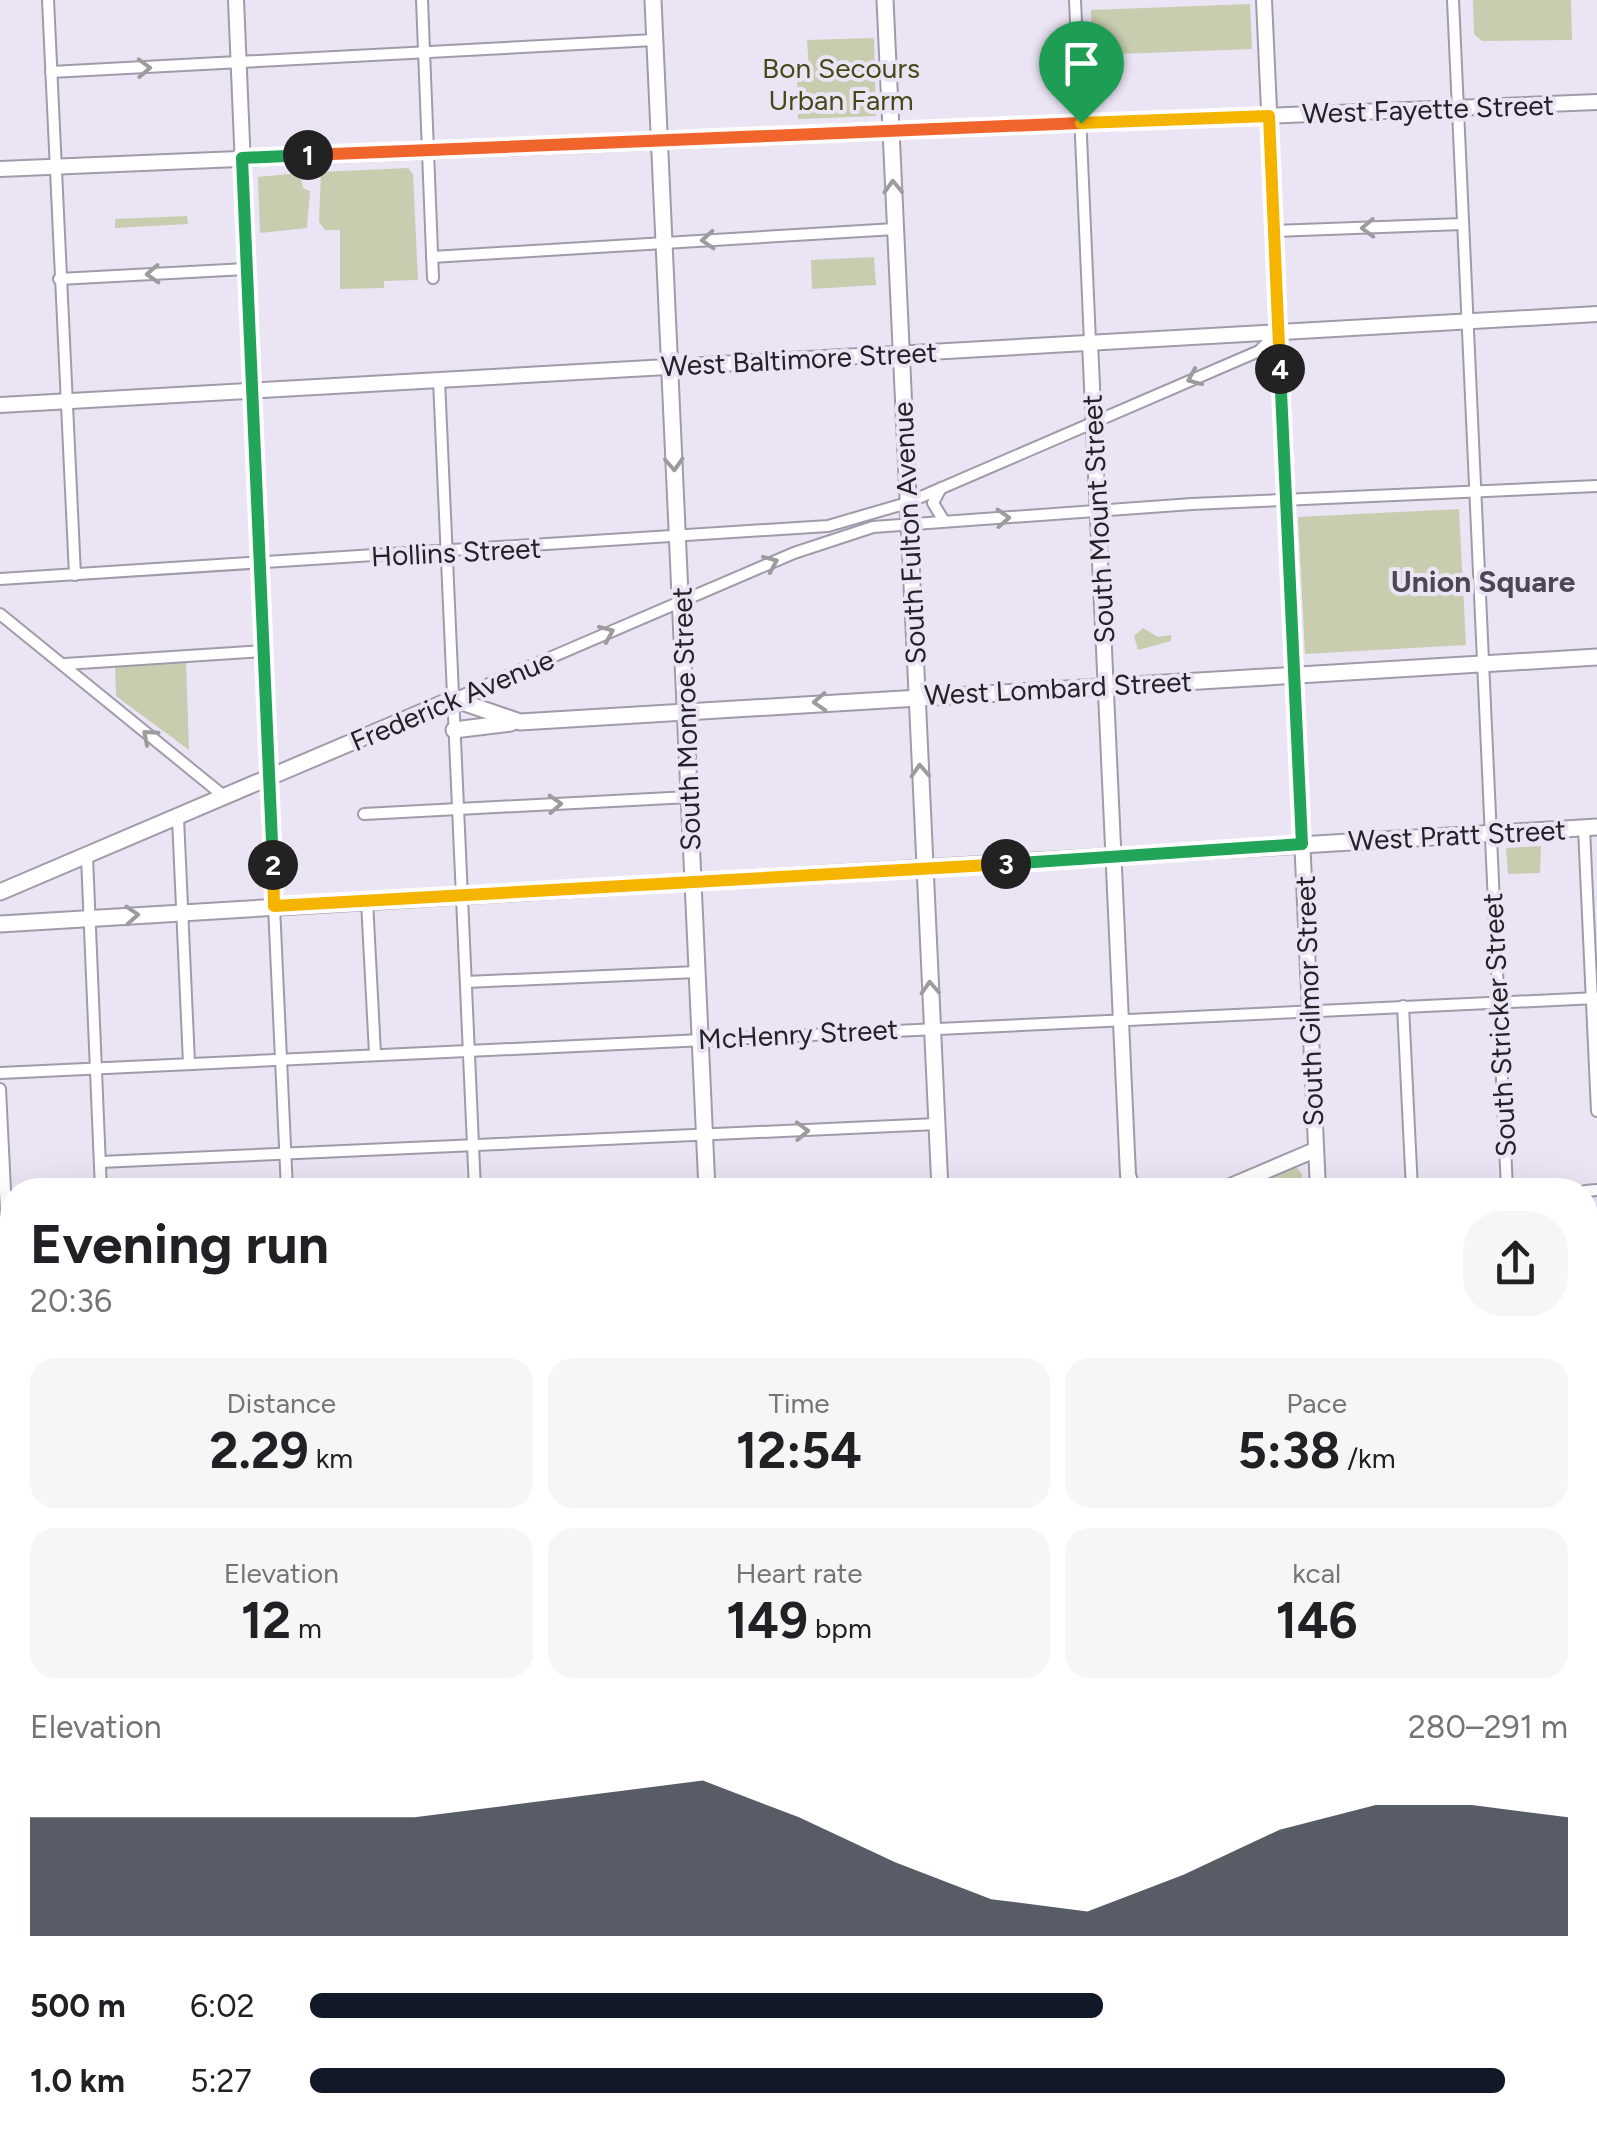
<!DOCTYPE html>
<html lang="en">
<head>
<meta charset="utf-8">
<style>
  body { margin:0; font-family:Figtree,sans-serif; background:#f6f6f6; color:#202124; height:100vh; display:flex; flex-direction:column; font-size:38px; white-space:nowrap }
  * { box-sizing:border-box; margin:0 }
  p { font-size:32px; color:#757577 }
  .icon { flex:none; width:55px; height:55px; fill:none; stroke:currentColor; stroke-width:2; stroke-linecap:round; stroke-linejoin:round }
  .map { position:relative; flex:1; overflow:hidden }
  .sheet { position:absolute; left:0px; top:1178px; width:1598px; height:962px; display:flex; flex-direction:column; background:#fff; border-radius:40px 40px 0 0; box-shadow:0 10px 40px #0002 }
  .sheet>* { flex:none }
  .pin { position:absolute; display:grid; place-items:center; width:85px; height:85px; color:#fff; margin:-102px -42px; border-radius:50% 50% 50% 0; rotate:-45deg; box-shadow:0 0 10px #0007 }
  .pin .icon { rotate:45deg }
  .km { position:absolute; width:50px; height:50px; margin:-25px; border-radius:50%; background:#222; color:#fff; font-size:28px; line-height:50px; text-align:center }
  .round { display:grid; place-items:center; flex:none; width:105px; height:105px; border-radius:40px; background:#f6f6f6 }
  .headline { display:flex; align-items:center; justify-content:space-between; height:170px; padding:0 30px }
  h1 { font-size:55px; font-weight:700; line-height:75px }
  .stats { display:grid; grid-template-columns:repeat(3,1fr); gap:15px; height:170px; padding:10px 30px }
  .stats div { display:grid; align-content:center; border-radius:25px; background:#f6f6f6; text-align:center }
  .stats b { font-size:50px; font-weight:700 }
  .stats small { font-size:28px; font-weight:400 }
  .stats p { font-size:28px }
  .chart { height:280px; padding:20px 30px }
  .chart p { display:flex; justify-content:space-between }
  .chart svg { width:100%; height:180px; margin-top:10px; fill:#111827; opacity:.7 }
  ul { padding:0 30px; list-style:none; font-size:32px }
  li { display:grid; grid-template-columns:160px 120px 1fr; align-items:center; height:75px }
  li i { height:25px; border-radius:12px; background:#111827 }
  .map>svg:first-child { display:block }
  .green { fill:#c8cdb0 }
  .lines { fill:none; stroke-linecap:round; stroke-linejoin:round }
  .street-casing { stroke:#a19aaa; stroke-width:14 }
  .secondary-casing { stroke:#a19aaa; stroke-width:18 }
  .primary-casing { stroke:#a19aaa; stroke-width:19 }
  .street { stroke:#fff; stroke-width:10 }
  .secondary { stroke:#fff; stroke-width:14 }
  .primary { stroke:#fff; stroke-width:15 }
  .rail { stroke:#444049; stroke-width:2.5 }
  .oneway { stroke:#9c9b9e }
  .split-1-casing { stroke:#fff; stroke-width:20 }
  .split-2-casing { stroke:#fff; stroke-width:20 }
  .split-3-casing { stroke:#fff; stroke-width:20 }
  .split-4-casing { stroke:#fff; stroke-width:20 }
  .split-5-casing { stroke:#fff; stroke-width:20 }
  .split-1 { stroke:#f0652b; stroke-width:12 }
  .split-2 { stroke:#22a559; stroke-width:12 }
  .split-3 { stroke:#f5b400; stroke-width:12 }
  .split-4 { stroke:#22a559; stroke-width:12 }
  .split-5 { stroke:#f5b400; stroke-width:12 }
  .labels { text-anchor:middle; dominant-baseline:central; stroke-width:8; stroke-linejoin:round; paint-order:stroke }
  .park-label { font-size:28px; fill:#454917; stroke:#ebe4f5 }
  .street-label { font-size:28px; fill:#242128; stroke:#ebe4f5 }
  .neighbourhood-label { font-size:30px; font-weight:bold; fill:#4d4755; stroke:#ebe4f5 }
</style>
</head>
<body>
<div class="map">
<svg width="1597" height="2139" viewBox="0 0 1597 2139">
  <rect width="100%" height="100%" fill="#ebe4f5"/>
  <g class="green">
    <polygon points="1473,0 1571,0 1572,40 1482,41 1474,34"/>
    <polygon points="1250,4 1252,49 1092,55 1091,10"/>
    <polygon points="874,38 876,116 798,119 797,71 809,70 807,40"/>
    <polygon points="408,168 413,174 418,280 384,281 384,288 340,289 340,230 325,230 319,222 321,172"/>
    <polygon points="300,173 303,188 310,191 307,228 260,233 258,177"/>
    <polygon points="187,216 188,224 115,228 115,219"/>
    <polygon points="874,257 876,285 812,289 811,260"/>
    <polygon points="1459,509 1466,645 1305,654 1298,517"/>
    <polygon points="1143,628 1158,637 1171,635 1171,641 1138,650 1134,636"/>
    <polygon points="186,661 189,750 116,696 115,665"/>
    <polygon points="1541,846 1540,873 1508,874 1506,848"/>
    <polygon points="1296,1166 1302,1174 1302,1190 1230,1190"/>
    <polygon points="1596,1204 1597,1361 1585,1367 1585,1205"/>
    <polygon points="1597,1501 1597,2139 887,2139 875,2128 1585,2128 1585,1507"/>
    <polygon points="54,2128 430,2128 453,2139 28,2139"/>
    <polygon points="504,2128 743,2128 732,2139 523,2139"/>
  </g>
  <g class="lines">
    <defs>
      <g id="street">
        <polyline points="48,0 75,575"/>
        <polyline points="422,0 433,278"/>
        <polyline points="1075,0 1090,342"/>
        <polyline points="1453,0 1507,1190"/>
        <polyline points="51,72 654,40"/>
        <polyline points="1274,231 1462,224"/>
        <polyline points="432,257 895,229"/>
        <polyline points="59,279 246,269"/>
        <polyline points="439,380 475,1190"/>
        <polyline points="941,488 933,503 944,521"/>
        <polyline points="0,579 828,526 907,503 1259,351 1278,332"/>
        <polyline points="0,614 225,797"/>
        <polyline points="65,664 263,651"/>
        <polyline points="454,699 794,553 873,527 1192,504 1597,486"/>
        <polyline points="364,814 689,797"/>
        <polyline points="178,818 189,1063"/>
        <polyline points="1584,828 1597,1111"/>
        <polyline points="87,857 101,1190"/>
        <polyline points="367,901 375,1054"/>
        <polyline points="274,906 287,1190"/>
        <polyline points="466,982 697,972"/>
        <polyline points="1403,1006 1412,1190"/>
        <polyline points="0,1073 1597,998"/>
        <polyline points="0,1089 12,1332"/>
        <polyline points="100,1162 937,1124"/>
        <polyline points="1585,1191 1597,1190"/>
        <polyline points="0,1488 12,1483"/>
        <polyline points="0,1599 12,1594"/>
      </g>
      <g id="secondary">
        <polyline points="236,0 274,906"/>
        <polyline points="1264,0 1318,1190"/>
        <polyline points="0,169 1597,102"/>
        <polyline points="1090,342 1128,1175 1133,1190"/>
        <polyline points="0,405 1597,314"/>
        <polyline points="1221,1190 1315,1150"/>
      </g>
      <g id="primary">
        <polyline points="653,0 707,1190"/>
        <polyline points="885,0 940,1190"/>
        <polyline points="454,730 511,723"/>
        <polyline points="0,892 453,699 520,722 1597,657"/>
        <polyline points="0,924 1597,827"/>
        <polyline points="0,1713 12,1708"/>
        <polyline points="0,1727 12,1722"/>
        <polyline points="859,2128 871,2139"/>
      </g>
    </defs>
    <use href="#street" class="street-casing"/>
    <use href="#secondary" class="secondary-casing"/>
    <use href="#primary" class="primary-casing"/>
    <use href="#street" class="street"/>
    <use href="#secondary" class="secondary"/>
    <use href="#primary" class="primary"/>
    <g class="rail">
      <polyline points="1585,1466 1597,1457"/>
      <polyline points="481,2128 500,2139"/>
      <polyline points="0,2136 18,2128"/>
    </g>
  </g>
  <defs><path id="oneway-chevron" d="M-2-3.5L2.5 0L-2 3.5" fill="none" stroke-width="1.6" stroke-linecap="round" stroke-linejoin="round" transform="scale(2.5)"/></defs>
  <g class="oneway">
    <use href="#oneway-chevron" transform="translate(144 68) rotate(-2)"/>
    <use href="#oneway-chevron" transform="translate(893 187) rotate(-92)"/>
    <use href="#oneway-chevron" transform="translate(1368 228) rotate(178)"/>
    <use href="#oneway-chevron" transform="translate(708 240) rotate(176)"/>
    <use href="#oneway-chevron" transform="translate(153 274) rotate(177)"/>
    <use href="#oneway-chevron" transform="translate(1194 378) rotate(157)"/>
    <use href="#oneway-chevron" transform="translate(674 464) rotate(87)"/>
    <use href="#oneway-chevron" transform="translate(1003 518) rotate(-3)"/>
    <use href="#oneway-chevron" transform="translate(771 563) rotate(-23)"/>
    <use href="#oneway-chevron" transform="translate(607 633) rotate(-23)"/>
    <use href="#oneway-chevron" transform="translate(820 702) rotate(177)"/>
    <use href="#oneway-chevron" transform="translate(149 736) rotate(-139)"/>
    <use href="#oneway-chevron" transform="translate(920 771) rotate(-93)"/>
    <use href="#oneway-chevron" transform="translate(555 804) rotate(-3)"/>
    <use href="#oneway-chevron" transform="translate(132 915) rotate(-4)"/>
    <use href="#oneway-chevron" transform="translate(930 988) rotate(-93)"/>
    <use href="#oneway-chevron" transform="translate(802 1131) rotate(-2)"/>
  </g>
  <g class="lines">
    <defs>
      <polyline id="split-1" points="308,155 1081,123"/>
      <polyline id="split-2" points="273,865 242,158 308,155"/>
      <polyline id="split-3" points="273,865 274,906 1006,864"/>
      <polyline id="split-4" points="1006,864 1302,844 1280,369"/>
      <polyline id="split-5" points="1081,123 1269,116 1280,369"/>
    </defs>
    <use href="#split-1" class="split-1-casing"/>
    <use href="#split-2" class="split-2-casing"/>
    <use href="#split-3" class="split-3-casing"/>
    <use href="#split-4" class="split-4-casing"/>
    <use href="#split-5" class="split-5-casing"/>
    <use href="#split-1" class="split-1"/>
    <use href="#split-2" class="split-2"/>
    <use href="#split-3" class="split-3"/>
    <use href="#split-4" class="split-4"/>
    <use href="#split-5" class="split-5"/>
  </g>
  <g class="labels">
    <g class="park-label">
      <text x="841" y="68">Bon Secours<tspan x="841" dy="32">Urban Farm</tspan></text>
    </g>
    <g class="street-label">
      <text transform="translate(1428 109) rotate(-2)">West Fayette Street</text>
      <text transform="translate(799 359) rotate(-3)">West Baltimore Street</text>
      <text transform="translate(1098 519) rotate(-93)">South Mount Street</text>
      <text transform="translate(909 533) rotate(-93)">South Fulton Avenue</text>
      <text transform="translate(456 552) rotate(-3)">Hollins Street</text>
      <text transform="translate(1058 688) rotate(-3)">West Lombard Street</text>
      <text transform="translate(452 700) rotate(-23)">Frederick Avenue</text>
      <text transform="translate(686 719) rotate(-92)">South Monroe Street</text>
      <text transform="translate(1457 835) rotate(-3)">West Pratt Street</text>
      <text transform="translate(1309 1001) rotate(-92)">South Gilmor Street</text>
      <text transform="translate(1499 1025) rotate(-93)">South Stricker Street</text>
      <text transform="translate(798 1034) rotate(-3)">McHenry Street</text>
    </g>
    <g class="neighbourhood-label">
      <text x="1483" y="581">Union Square</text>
    </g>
  </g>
</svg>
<div class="pin" style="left:1081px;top:123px;background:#1e9e55"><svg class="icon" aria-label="arrive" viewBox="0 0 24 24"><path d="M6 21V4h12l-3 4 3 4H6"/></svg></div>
<b class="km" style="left:308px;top:155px">1</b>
<b class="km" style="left:273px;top:865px">2</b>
<b class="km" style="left:1006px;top:864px">3</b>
<b class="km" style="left:1280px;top:369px">4</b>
<section class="sheet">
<div class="headline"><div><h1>Evening run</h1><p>20:36</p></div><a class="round"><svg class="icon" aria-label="share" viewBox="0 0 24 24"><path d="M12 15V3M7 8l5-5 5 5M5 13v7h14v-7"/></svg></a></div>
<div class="stats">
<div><p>Distance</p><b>2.29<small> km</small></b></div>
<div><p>Time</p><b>12:54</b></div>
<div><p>Pace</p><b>5:38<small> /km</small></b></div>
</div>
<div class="stats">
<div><p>Elevation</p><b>12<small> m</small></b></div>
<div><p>Heart rate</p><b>149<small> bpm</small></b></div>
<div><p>kcal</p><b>146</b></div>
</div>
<div class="chart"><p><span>Elevation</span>280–291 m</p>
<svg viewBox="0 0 160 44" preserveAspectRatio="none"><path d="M0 44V15L10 15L20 15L30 15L40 15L50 12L60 9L70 6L80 15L90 26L100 35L110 38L120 29L130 18L140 12L150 12L160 15V44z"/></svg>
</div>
<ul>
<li><b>500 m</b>6:02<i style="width:63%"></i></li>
<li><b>1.0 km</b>5:27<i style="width:95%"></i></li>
</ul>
</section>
</div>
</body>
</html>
